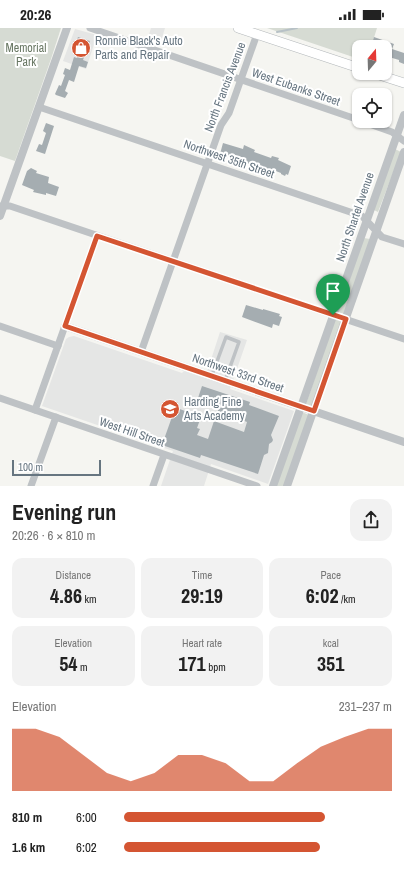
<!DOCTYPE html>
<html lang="en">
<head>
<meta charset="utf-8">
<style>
  body { margin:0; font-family:"Archivo Narrow",sans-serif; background:#f2f2f2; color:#222; height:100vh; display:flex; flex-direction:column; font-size:15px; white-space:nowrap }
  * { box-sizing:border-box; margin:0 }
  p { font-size:13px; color:#767676 }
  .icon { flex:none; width:22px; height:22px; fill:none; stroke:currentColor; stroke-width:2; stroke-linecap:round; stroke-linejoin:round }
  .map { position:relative; height:458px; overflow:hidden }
  .side { display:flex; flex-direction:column; background:#fff; flex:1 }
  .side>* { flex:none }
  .needle { width:26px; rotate:19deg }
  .buttons { position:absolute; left:352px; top:12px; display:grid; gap:8px }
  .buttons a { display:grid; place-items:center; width:40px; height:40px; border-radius:8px; background:#fff; box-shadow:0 1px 3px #0004; font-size:20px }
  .scale { position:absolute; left:12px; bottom:10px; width:89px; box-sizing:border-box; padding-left:4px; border:2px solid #667580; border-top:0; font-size:11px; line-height:14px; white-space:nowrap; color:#667580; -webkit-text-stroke:3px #fff; paint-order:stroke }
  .pin { position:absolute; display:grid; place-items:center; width:34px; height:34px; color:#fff; margin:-41px -17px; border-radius:50% 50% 50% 0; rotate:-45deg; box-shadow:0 0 4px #0007 }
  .pin .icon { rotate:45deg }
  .round { display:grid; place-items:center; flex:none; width:42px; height:42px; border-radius:12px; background:#f2f2f2 }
  .summary { display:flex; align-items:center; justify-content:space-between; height:68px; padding:0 12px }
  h1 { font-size:22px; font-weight:800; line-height:30px }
  .figures { display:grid; grid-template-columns:repeat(3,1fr); gap:6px; height:68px; padding:4px 12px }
  .figures div { display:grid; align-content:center; border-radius:10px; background:#f2f2f2; text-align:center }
  .figures b { font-size:20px; font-weight:800 }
  .figures small { font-size:11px; font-weight:400 }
  .figures p { font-size:11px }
  .chart { height:112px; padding:8px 12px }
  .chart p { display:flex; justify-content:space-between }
  .chart svg { width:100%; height:72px; margin-top:4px; fill:#d45532; opacity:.7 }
  ul { padding:0 12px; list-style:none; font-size:13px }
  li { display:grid; grid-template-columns:64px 48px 1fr; align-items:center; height:30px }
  li i { height:10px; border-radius:5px; background:#d45532 }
  .status { display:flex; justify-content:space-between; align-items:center; height:28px; padding:0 20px; background:#fff; direction:ltr }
  .status svg { height:11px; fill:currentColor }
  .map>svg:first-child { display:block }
  .built { fill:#e5e6e5 }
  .green { fill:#d6dbd3 }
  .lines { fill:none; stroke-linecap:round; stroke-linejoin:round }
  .stream { stroke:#b7c1c6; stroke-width:2 }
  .building { fill:#a5adb1 }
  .secondary-casing { stroke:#b1b6b9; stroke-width:10 }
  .service { stroke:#bec2c5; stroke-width:3.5 }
  .minor { stroke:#bec2c5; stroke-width:7 }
  .tertiary { stroke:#bec2c5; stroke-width:8 }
  .secondary { stroke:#fff; stroke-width:9 }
  .route-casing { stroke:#fff; stroke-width:8 }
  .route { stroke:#d45532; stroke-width:5 }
  .labels { text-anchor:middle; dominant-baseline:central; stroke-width:4; stroke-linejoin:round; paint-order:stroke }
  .poi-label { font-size:12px; fill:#667580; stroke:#fff; text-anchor:start }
  .park-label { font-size:12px; fill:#697864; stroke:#fff }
  .street-label { font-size:12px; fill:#667580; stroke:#fff }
</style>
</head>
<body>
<div class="status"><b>20:26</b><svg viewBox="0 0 49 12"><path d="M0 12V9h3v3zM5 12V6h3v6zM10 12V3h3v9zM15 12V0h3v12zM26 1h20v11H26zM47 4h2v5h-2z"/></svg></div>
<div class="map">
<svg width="404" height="458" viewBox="0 0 404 458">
  <rect width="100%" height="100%" fill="#f5f5f1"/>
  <g class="built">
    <polygon points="151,0 165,0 160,17 147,13"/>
    <polygon points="75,1 97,7 86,41 63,33"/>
    <polygon points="220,304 247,312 230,361 294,383 268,456 211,436 204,458 161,458 173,423 42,378 66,311 69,309 74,308 182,345 184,343 205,350"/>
  </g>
  <g class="green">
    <polygon points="0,0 61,0 51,31 15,133 0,128"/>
    <polygon points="267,0 377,0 371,19 359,19 359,31"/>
    <polygon points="395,121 401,124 378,184 374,182"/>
    <polygon points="364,210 370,211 344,286 338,284"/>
    <polygon points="335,291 342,294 312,378 306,376"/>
    <polygon points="302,384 309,387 284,458 276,458"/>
  </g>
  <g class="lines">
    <polyline class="stream" points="277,4 297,0"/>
  </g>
  <g class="building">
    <polygon points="78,9 90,13 83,32 88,34 86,40 79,38 74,54 69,52 65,63 68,65 65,70 56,67 55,66 59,57 61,58 65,47 63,46 65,40 70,42 74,29 77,30 81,16 76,14"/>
    <polygon points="374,9 394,16 392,21 404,25 404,36 399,34 399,32 389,29 385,38 385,19 371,19"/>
    <polygon points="46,95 54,98 45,126 36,123 39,116 42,117 46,105 43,103"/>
    <polygon points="223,115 243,121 244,117 255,122 254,124 271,130 272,128 279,130 278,132 291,138 288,147 286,146 285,148 281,146 281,145 273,142 272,144 261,140 261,138 253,135 252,137 223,128 220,126"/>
    <polygon points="31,140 37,143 36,145 49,149 48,155 59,159 56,168 46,165 46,167 33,164 34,162 22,157 27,143"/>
    <polygon points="246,277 263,282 263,281 280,286 279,288 282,289 279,298 273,296 272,300 242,289"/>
    <polygon points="202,358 250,374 249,377 279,388 271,407 273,412 272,414 269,416 268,425 264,427 258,446 201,427 200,430 162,417 173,386 175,386 177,380 201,389 197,400 200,401 197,407 208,411 214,393 244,404 247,394 218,383 218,381 208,377 207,379 196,376"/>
  </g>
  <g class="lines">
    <defs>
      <g id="secondary">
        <polyline points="238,0 359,40"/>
        <polyline points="373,45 404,55"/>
      </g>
    </defs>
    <use href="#secondary" class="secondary-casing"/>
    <polyline class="service" points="212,347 226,309 239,314 225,353"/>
    <g class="minor">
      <polyline points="90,0 359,92"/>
      <polyline points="39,79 362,188 382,209 404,216"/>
      <polyline points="361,93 392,104 404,113"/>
      <polyline points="0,178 10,178 404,311"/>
      <polyline points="0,298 58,318"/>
      <polyline points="141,324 221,97 229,85 257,6"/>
      <polyline points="0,370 257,458"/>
      <polyline points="35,382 97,208"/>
      <polyline points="31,458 56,389"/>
      <polyline points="153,458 164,427"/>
    </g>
    <g class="tertiary">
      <polyline points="0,188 67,0"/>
      <polyline points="65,298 404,414"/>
      <polyline points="273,458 404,87"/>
      <polyline points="287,458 404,124"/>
    </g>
    <use href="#secondary" class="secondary"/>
  </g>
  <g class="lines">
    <defs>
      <polygon id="route" points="97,208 346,291 314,383 65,298"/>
    </defs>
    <use href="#route" class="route-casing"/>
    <use href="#route" class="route"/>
  </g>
  <defs>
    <symbol id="shop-disc" viewBox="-11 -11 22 22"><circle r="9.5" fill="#d45532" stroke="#fff"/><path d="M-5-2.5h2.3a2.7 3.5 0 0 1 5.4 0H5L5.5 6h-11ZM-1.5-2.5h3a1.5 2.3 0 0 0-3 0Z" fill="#fff"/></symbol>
    <symbol id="school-disc" viewBox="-11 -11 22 22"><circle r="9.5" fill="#d45532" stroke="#fff"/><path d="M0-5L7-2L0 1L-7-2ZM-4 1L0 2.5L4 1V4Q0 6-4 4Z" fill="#fff"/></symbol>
  </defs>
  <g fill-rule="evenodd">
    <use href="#shop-disc" x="70" y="9" width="22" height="22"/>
    <use href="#school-disc" x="159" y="370" width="22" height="22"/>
  </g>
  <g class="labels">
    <g class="poi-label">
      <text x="95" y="13">Ronnie Black's Auto<tspan x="95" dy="14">Parts and Repair</tspan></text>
      <text x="184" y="374">Harding Fine<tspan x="184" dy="14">Arts Academy</tspan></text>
    </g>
    <g class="park-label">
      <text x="26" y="20">Memorial<tspan x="26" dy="14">Park</tspan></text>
    </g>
    <g class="street-label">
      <text transform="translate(225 59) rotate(-69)">North Francis Avenue</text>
      <text transform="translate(296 59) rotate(19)">West Eubanks Street</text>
      <text transform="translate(229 131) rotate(19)">Northwest 35th Street</text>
      <text transform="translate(355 189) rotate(-71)">North Shartel Avenue</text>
      <text transform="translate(238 345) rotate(19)">Northwest 33rd Street</text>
      <text transform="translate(132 404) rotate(19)">West Hill Street</text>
    </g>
  </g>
</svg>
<div class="buttons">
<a><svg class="needle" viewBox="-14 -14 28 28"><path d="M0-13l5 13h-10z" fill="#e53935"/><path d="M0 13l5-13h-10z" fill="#767676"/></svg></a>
<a><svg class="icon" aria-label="locate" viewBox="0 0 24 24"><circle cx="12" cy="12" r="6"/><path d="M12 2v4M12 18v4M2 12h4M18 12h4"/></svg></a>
</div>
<div class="scale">100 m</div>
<div class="pin" style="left:333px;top:287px;background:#1e9e55"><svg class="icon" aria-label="arrive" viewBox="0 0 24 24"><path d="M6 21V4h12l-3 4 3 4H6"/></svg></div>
</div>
<section class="side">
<div class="summary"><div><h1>Evening run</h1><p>20:26 · 6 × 810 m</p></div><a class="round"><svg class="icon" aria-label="share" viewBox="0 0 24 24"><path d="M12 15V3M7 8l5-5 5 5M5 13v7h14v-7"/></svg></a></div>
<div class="figures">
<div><p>Distance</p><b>4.86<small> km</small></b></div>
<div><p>Time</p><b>29:19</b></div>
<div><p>Pace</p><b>6:02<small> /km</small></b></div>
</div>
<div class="figures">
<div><p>Elevation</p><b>54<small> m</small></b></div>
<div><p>Heart rate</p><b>171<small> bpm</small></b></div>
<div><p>kcal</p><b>351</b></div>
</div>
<div class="chart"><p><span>Elevation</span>231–237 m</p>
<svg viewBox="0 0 160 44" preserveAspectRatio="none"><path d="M0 44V6L10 6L20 11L30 22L40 33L50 38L60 33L70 22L80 22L90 27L100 38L110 38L120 27L130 17L140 11L150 6L160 6V44z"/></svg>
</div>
<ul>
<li><b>810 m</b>6:00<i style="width:75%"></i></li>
<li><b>1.6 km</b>6:02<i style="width:73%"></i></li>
</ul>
</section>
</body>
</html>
